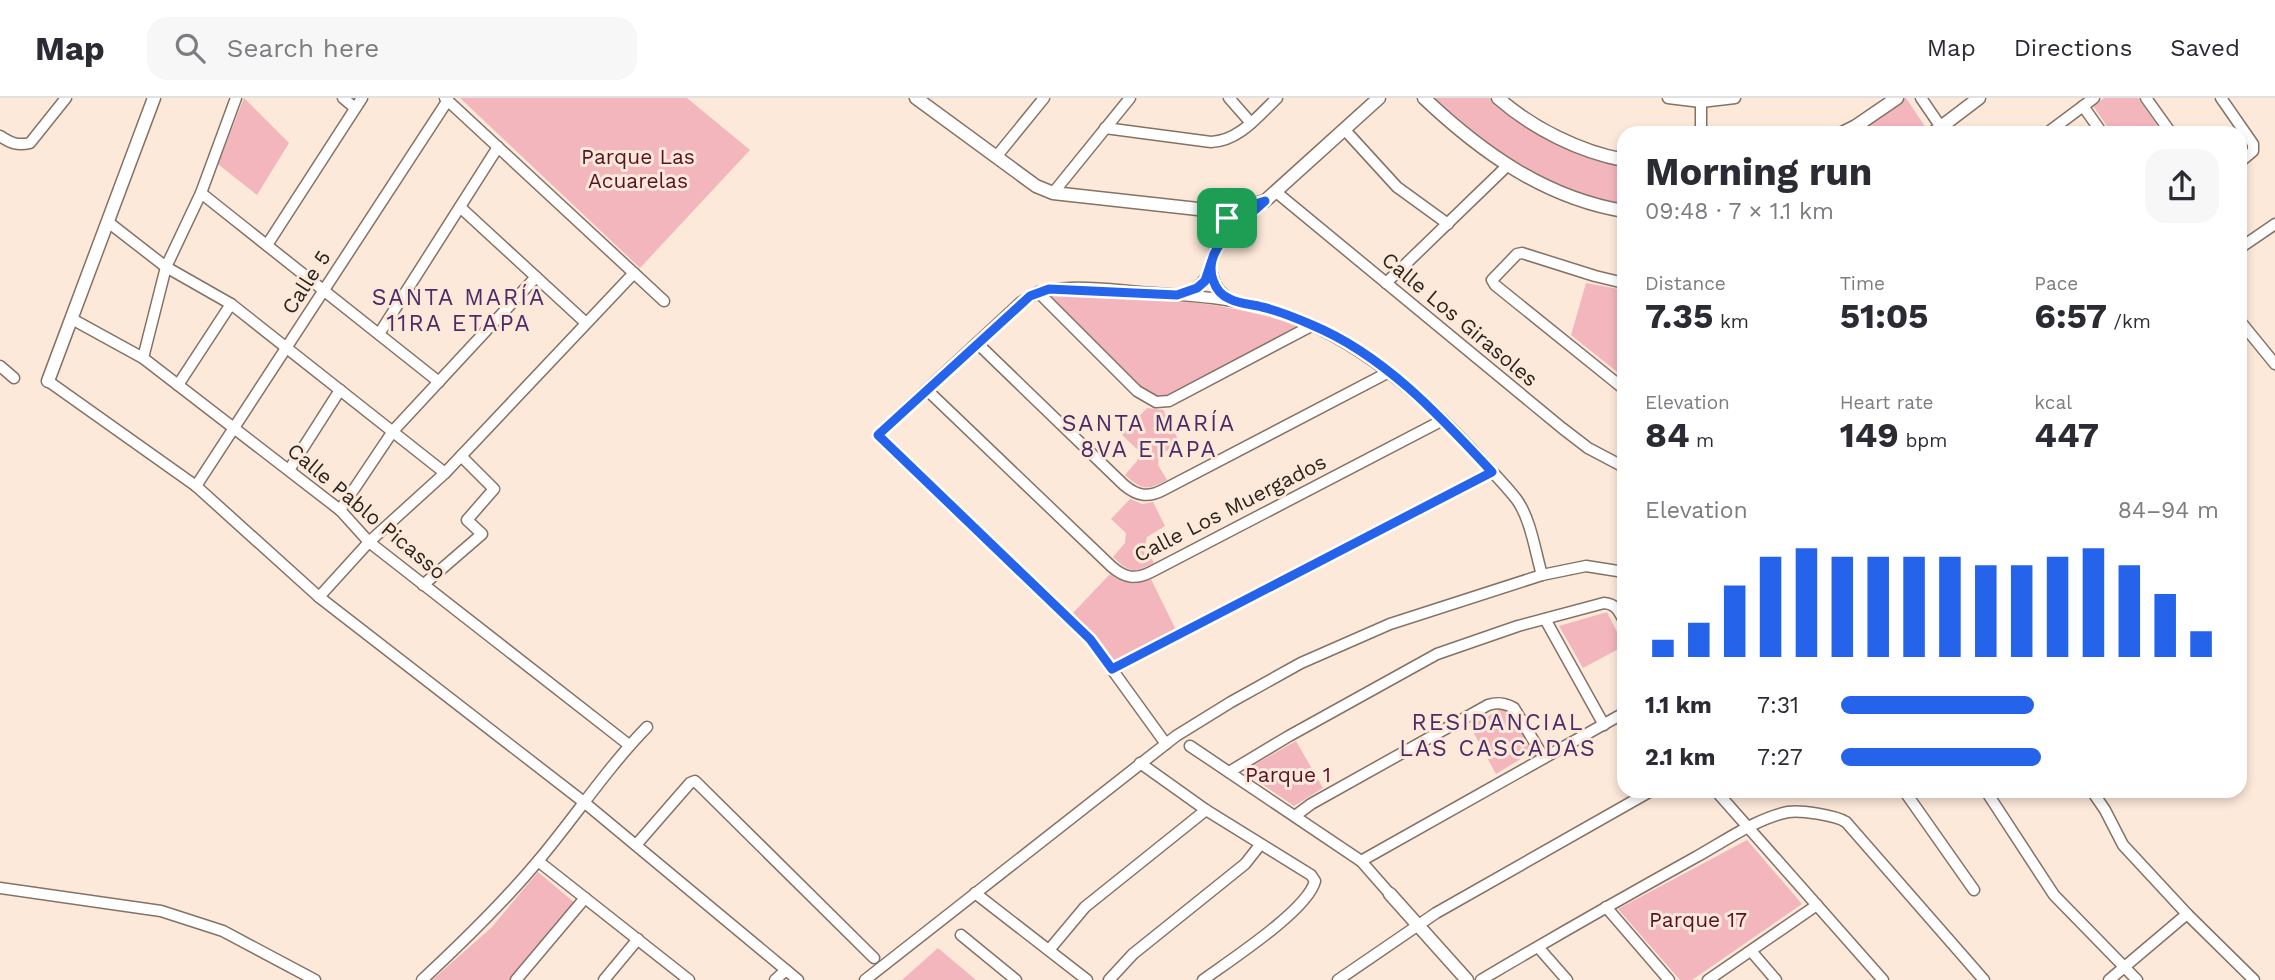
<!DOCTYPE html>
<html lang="en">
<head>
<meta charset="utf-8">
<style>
  body { margin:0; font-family:"Work Sans",sans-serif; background:#f7f7f7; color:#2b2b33; height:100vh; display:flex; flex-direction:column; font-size:26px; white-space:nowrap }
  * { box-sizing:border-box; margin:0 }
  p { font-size:23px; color:#7c7c81 }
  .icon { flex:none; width:38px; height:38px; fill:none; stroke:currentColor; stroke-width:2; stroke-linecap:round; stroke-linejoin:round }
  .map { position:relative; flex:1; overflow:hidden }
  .sheet { position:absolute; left:1617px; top:28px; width:630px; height:672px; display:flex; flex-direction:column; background:#fff; border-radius:21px; box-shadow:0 4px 10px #0003 }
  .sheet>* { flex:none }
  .pin { position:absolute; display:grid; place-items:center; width:60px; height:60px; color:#fff; margin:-30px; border-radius:14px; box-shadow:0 4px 10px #0006 }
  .round { display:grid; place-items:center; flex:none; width:74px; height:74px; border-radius:21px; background:#f7f7f7 }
  .headline { display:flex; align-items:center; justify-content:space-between; height:119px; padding:0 28px }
  h1 { font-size:38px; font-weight:700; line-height:52px }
  .metrics { display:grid; grid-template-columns:repeat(3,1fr); gap:10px; height:119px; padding:7px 28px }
  .metrics div { display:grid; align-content:center }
  .metrics b { font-size:35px; font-weight:700 }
  .metrics small { font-size:19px; font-weight:400 }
  .metrics p { font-size:19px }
  .chart { height:196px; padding:14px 28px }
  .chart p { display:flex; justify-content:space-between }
  .chart svg { width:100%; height:126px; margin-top:7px; stroke:#2563eb; stroke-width:6 }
  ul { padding:0 28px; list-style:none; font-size:23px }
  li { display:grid; grid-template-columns:112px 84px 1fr; align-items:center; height:52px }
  li i { height:18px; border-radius:9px; background:#2563eb }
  header { display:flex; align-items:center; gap:42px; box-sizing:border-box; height:98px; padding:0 35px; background:#fff; border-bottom:2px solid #e1e1e2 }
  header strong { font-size:33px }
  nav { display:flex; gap:38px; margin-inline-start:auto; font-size:24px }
  .search { width:490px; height:63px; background:#f7f7f7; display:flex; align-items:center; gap:18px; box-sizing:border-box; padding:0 24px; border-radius:21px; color:#7c7c81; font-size:26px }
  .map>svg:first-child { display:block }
  .green { fill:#f3b6bc }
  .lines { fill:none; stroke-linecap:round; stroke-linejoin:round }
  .minor-casing { stroke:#847265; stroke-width:13 }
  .tertiary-casing { stroke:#847265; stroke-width:15 }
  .minor { stroke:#fff; stroke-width:10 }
  .tertiary { stroke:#fff; stroke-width:12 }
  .route-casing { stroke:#fff; stroke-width:14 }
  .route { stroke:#2563eb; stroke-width:9 }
  .labels { text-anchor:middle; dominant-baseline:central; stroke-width:6; stroke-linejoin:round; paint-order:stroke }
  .park-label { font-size:21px; fill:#5b1123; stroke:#fde9da }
  .street-label { font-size:21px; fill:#2b241e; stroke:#fde9da }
  .neighbourhood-label { font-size:23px; letter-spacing:2px; fill:#492d67; stroke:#fde9da }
</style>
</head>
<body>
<header>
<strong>Map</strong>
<div class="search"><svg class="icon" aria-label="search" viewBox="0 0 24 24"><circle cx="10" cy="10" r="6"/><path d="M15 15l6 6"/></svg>Search here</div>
<nav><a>Map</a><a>Directions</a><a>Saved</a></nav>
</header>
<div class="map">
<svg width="2275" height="882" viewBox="0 0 2275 882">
  <rect width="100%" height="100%" fill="#fde9da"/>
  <g class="green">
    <polygon points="244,0 289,45 257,97 218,66"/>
    <polygon points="460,0 687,0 750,52 640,170"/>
    <polygon points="1432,0 1489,0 1516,21 1592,58 1624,68 1624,108 1572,94 1539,81 1465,32"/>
    <polygon points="1906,0 1928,33 1924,35 1856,35"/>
    <polygon points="2104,0 2138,0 2157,27 2146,35 2112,35 2093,8"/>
    <polygon points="1586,185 1624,192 1624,276 1621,277 1571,237"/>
    <path d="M 1048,196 C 1132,198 1218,200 1298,228 L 1172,296 L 1158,299 L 1141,290 Z"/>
    <path d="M 1147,310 L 1163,312 L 1180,345 L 1159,357 L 1158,367 L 1167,382 C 1146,393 1142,392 1125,377 L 1137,363 L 1139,353 L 1122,337 Z"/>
    <path d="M 1130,401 L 1142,406 L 1153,404 L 1165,428 L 1147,439 L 1145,449 L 1154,465 C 1134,475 1129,475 1113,459 L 1125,445 L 1126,435 L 1111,421 Z"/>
    <path d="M 1110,476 C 1124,487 1134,488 1151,481 L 1176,532 L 1114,563 L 1098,540 L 1072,516 Z"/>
    <polygon points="1607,514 1624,548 1583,570 1559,528"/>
    <polygon points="1501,611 1511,614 1534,653 1496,676 1470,628"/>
    <polygon points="1296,643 1323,690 1294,708 1243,673"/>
    <polygon points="1747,742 1802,806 1692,882 1680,882 1618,811"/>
    <polygon points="538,774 575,805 511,882 432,882 492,829"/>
    <polygon points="938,850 976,882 902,882"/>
  </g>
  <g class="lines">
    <defs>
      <g id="minor">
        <polyline points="343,0 355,10"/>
        <polyline points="445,0 664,203"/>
        <polyline points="1229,0 1251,25"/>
        <polyline points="1668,0 1701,4 1735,0"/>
        <polyline points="1921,0 1945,35"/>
        <polyline points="2146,0 2171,35"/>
        <polyline points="2221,0 2253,46 2253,53 2240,64"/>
        <polyline points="2083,8 2102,35"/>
        <path d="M 1105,30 L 1211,44 C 1239,43 1258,18 1277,0"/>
        <polyline points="1344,31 1397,89 1448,126"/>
        <polyline points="1701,35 1701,4"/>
        <polyline points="2047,35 2094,0"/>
        <path d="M 0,38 C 11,45 17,48 30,45 L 66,0"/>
        <polyline points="996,59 1044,0"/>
        <polyline points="1276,94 1562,330 1588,350 1624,369"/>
        <polyline points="201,95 439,284"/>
        <polyline points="1053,95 1130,0"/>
        <polyline points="460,109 586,225"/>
        <polyline points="108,124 166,169 231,206 445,375"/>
        <polyline points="267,147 362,0"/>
        <polyline points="2240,150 2275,126"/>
        <polyline points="1386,185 1507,68"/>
        <polyline points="1624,185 1595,178 1522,155 1517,156 1492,182 1495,187 1624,291"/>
        <polyline points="1038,194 1137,293 1156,304 1169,303 1313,227"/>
        <path d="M 1182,196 C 1196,193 1204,185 1210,171"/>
        <path d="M 1232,202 C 1211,192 1205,166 1219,146 C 1230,131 1249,118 1263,104"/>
        <polyline points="72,221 143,260 340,412 369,444 629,647"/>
        <polyline points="2240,223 2275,266"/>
        <polyline points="379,236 498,49"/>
        <path d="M 977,245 L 1124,387 C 1137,398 1148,400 1163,392 L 1389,274"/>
        <polyline points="143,260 166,169 201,95 236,0"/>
        <polyline points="0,268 14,280"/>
        <polyline points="48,283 196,388 319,499 585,705 798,882"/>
        <polyline points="178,287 231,206"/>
        <path d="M 927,292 L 1112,469 C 1125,480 1135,482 1151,474 L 1443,322"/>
        <polyline points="289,372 340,292"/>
        <polyline points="196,388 448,2"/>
        <polyline points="340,412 393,333 536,179"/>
        <polyline points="423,487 482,436 467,422 494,391 461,358"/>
        <polyline points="319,499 369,444 445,375 634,175"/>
        <polyline points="1545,521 1604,627"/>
        <polyline points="1112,571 1492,374"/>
        <path d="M 1166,646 L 1090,541 L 878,337 L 1021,204 C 1053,182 1103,191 1140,194 C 1187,197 1237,200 1282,215 C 1359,242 1419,295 1474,354 C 1488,370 1504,385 1517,402 C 1531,422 1535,453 1542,477"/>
        <polyline points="1190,648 1361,763 1390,796"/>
        <path d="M 1140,665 L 1206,712 L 1311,777 L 1315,783 C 1308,812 1229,863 1203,882"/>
        <path d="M 1229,674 L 1289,638 L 1437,556 L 1518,528 L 1604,505 C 1616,506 1619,513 1624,523"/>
        <polyline points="1716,693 1883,882"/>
        <polyline points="1906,693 1905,694 1974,792"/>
        <polyline points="1986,693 2054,797 2137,882"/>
        <polyline points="2092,693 2105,712 2123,747 2187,816 2254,882"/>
        <path d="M 1295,718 L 1311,706 L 1488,607 C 1498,604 1505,605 1514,610 L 1544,660"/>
        <polyline points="636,747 690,685 695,683 874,860"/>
        <polyline points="538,763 689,882"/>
        <polyline points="1361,763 1624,615"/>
        <polyline points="0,790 161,813 223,833 315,882"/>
        <polyline points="975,795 1087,882"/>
        <polyline points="1606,809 1669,882"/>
        <polyline points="961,837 1016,882"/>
        <polyline points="1538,849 1567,882"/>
        <polyline points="1049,852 1085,809 1206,712"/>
        <polyline points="1751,853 1776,882"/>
        <path d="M 422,882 C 463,844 502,806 538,763 C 575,719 607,670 647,629"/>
        <polyline points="516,882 585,800"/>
        <polyline points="604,882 638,841"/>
        <polyline points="775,882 786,872"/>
        <polyline points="865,882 1176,638 1231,604 1301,565 1390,526 1542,477 1586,468 1624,474"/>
        <polyline points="1109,882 1133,856 1245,766 1260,747"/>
        <polyline points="1338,882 1436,815 1651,693"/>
        <path d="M 1481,882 C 1552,840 1624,799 1696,759 C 1723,744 1757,720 1788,714 C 1800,712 1835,717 1846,724 L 1984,882"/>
        <polyline points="1708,882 1817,807"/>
        <polyline points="2109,882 2187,816"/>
      </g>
      <g id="tertiary">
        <polyline points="916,0 1036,88 1053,95 1216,113 1237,112 1265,103 1379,0"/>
        <path d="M 1424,0 C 1481,54 1545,100 1624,113"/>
        <path d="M 1498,0 C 1532,30 1580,54 1624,62"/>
        <polyline points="1842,35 1856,28 1897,0"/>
        <polyline points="1933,35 1979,0"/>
        <polyline points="48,283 154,0"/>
        <polyline points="1390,796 1467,882"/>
      </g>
    </defs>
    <use href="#minor" class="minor-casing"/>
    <use href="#tertiary" class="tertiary-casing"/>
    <use href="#minor" class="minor"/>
    <use href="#tertiary" class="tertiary"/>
  </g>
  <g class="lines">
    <defs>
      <path id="route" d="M 1227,120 L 1229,130 L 1214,156 L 1205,183 L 1197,190 L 1177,197 L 1049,191 L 1030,198 L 878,337 L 1090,541 L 1112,571 L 1492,374 C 1440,318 1384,257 1312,227 C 1296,220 1279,213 1262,209 C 1251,206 1240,206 1230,201 C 1222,198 1216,191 1213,182 C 1201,149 1245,122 1265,103 L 1237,112 L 1216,113 L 1227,120"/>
    </defs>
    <use href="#route" class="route-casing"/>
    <use href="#route" class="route"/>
  </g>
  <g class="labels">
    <g class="park-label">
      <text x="638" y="58">Parque Las<tspan x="638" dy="24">Acuarelas</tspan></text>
      <text x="1288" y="676">Parque 1</text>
      <text x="1698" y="821">Parque 17</text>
    </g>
    <g class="street-label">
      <text transform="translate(306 184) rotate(-57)">Calle 5</text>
      <text transform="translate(1460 221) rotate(40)">Calle Los Girasoles</text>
      <text transform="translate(1230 410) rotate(-27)">Calle Los Muergados</text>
      <text transform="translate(367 413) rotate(40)">Calle Pablo Picasso</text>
    </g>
    <g class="neighbourhood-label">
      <text x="459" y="199">SANTA MARÍA<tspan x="459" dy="26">11RA ETAPA</tspan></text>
      <text x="1149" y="325">SANTA MARÍA<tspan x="1149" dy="26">8VA ETAPA</tspan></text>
      <text x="1498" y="624">RESIDANCIAL<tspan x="1498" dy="26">LAS CASCADAS</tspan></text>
    </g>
  </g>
</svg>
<div class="pin" style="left:1227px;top:120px;background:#1e9e55"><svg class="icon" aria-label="arrive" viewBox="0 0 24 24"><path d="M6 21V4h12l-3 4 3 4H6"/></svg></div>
<section class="sheet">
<div class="headline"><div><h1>Morning run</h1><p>09:48 · 7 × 1.1 km</p></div><a class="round"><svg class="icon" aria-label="share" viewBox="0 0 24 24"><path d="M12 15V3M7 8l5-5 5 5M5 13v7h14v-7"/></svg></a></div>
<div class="metrics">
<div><p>Distance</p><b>7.35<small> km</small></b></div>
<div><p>Time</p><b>51:05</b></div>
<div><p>Pace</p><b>6:57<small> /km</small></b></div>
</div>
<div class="metrics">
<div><p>Elevation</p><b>84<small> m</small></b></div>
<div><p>Heart rate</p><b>149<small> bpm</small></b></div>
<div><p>kcal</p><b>447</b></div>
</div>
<div class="chart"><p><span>Elevation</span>84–94 m</p>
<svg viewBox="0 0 160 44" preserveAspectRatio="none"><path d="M5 44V38M15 44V32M25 44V19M35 44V9M45 44V6M55 44V9M65 44V9M75 44V9M85 44V9M95 44V12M105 44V12M115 44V9M125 44V6M135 44V12M145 44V22M155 44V35"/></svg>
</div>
<ul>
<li><b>1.1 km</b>7:31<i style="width:51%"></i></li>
<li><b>2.1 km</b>7:27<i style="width:53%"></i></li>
</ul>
</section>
</div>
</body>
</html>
